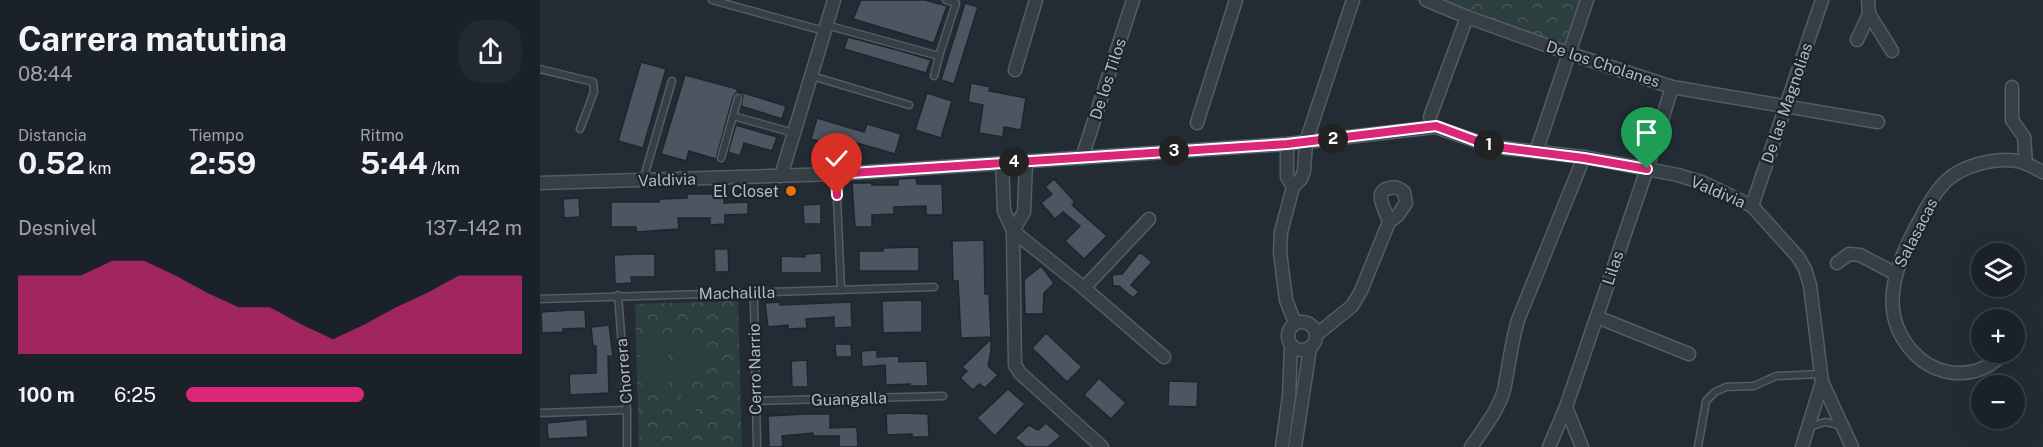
<!DOCTYPE html>
<html lang="es">
<head>
<meta charset="utf-8">
<style>
  body { margin:0; font-family:"Public Sans",sans-serif; background:#232930; color:#f1f3f6; height:100vh; display:flex; flex-direction:column; font-size:22px; white-space:nowrap }
  * { box-sizing:border-box; margin:0 }
  p { font-size:20px; color:#9fa3a8 }
  .icon { flex:none; width:33px; height:33px; fill:none; stroke:currentColor; stroke-width:2; stroke-linecap:round; stroke-linejoin:round }
  .map { position:relative; flex:1; overflow:hidden }
  .drawer { display:flex; flex-direction:column; background:#1a2128; width:540px }
  .drawer>* { flex:none }
  .buttons { position:absolute; left:1431px; top:243px; display:grid; gap:12px }
  .buttons a { display:grid; place-items:center; width:54px; height:54px; border-radius:50%; background:#1a2128; box-shadow:0 6px 24px #0002,0 0 0 2px #383e45; font-size:30px }
  .pin { position:absolute; display:grid; place-items:center; width:51px; height:51px; color:#fff; margin:-62px -26px; border-radius:50% 50% 50% 0; rotate:-45deg; box-shadow:0 0 6px #0007 }
  .pin .icon { rotate:45deg }
  .km { position:absolute; width:30px; height:30px; margin:-15px; border-radius:50%; background:#222; color:#fff; font-size:16px; line-height:30px; text-align:center }
  .round { display:grid; place-items:center; flex:none; width:63px; height:63px; border-radius:24px; background:#232930 }
  .summary { display:flex; align-items:center; justify-content:space-between; height:102px; padding:0 18px }
  h1 { font-size:33px; font-weight:700; line-height:45px }
  .metrics { display:grid; grid-template-columns:repeat(3,1fr); gap:9px; height:102px; padding:6px 18px }
  .metrics div { display:grid; align-content:center }
  .metrics b { font-size:30px; font-weight:700 }
  .metrics small { font-size:16px; font-weight:400 }
  .metrics p { font-size:16px }
  .chart { height:168px; padding:12px 18px }
  .chart p { display:flex; justify-content:space-between }
  .chart svg { width:100%; height:108px; margin-top:6px; fill:#db2777; opacity:.7 }
  ul { padding:0 18px; list-style:none; font-size:20px }
  li { display:grid; grid-template-columns:96px 72px 1fr; align-items:center; height:45px }
  li i { height:15px; border-radius:8px; background:#db2777 }
  main { display:flex; flex:1; min-height:0 }
  .map>svg:first-child { display:block }
  .park { fill:url(#park-crowns) }
  .pitch { fill:#2c3e3d }
  .building { fill:#4c5661; stroke:#1e252d; stroke-width:1.5 }
  .lines { fill:none; stroke-linecap:round; stroke-linejoin:round }
  .service-casing { stroke:#545c64; stroke-width:9 }
  .minor-casing { stroke:#545c64; stroke-width:15 }
  .service { stroke:#363e46; stroke-width:6 }
  .minor { stroke:#363e46; stroke-width:12 }
  .route-casing { stroke:#fff; stroke-width:12 }
  .route { stroke:#db2777; stroke-width:8 }
  .food-dot { fill:#e8710a; stroke:#1c232b; stroke-width:2 }
  .labels { text-anchor:middle; dominant-baseline:central; stroke-width:4.5; stroke-linejoin:round; paint-order:stroke }
  .street-label { font-size:16px; fill:#b1b9c2; stroke:#1c232b }
  .poi-label { font-size:16px; fill:#b1b9c2; stroke:#1c232b; text-anchor:end }
</style>
</head>
<body>
<main>
<section class="drawer">
<div class="summary"><div><h1>Carrera matutina</h1><p>08:44</p></div><a class="round"><svg class="icon" aria-label="share" viewBox="0 0 24 24"><path d="M12 15V3M7 8l5-5 5 5M5 13v7h14v-7"/></svg></a></div>
<div class="metrics">
<div><p>Distancia</p><b>0.52<small> km</small></b></div>
<div><p>Tiempo</p><b>2:59</b></div>
<div><p>Ritmo</p><b>5:44<small> /km</small></b></div>
</div>
<div class="chart"><p><span>Desnivel</span>137–142 m</p>
<svg viewBox="0 0 160 44" preserveAspectRatio="none"><path d="M0 44V12L10 12L20 12L30 6L40 6L50 12L60 19L70 25L80 25L90 32L100 38L110 32L120 25L130 19L140 12L150 12L160 12V44z"/></svg>
</div>
<ul>
<li><b>100 m</b>6:25<i style="width:53%"></i></li>
</ul>
</section>
<div class="map">
<svg width="1503" height="447" viewBox="0 0 1503 447">
  <defs>
    <pattern id="park-crowns" width="20" height="18" patternUnits="userSpaceOnUse" patternTransform="scale(1.5)"><rect width="20" height="18" fill="#2c3e3d"/><path d="M2 6a3 3 0 1 1 6 0M12 15a3 3 0 1 1 6 0" fill="none" stroke="#485857"/></pattern>
  </defs>
  <rect width="100%" height="100%" fill="#232c35"/>
  <g class="park">
    <polygon points="898,0 1039,0 1024,44 929,13"/>
    <polygon points="198,301 202,447 99,447 95,304"/>
  </g>
  <g class="pitch">
    <polygon points="162,333 163,381 137,381 138,334"/>
    <polygon points="127,334 129,394 102,395 100,335"/>
    <polygon points="141,390 156,390 156,419 141,420"/>
  </g>
  <g class="building">
    <polygon points="321,0 385,0 407,6 394,43 313,19"/>
    <polygon points="425,3 438,7 414,84 401,80"/>
    <polygon points="308,37 361,51 391,60 386,73 304,49"/>
    <polygon points="101,62 126,69 103,148 78,141"/>
    <polygon points="145,75 197,89 197,91 246,106 242,119 201,106 203,96 200,93 196,93 193,97 176,159 149,151 146,161 121,154"/>
    <polygon points="431,83 450,87 449,91 486,98 481,130 464,127 463,137 439,133 443,105 428,102"/>
    <polygon points="387,93 412,101 401,138 375,130"/>
    <polygon points="277,118 324,132 327,124 361,134 355,154 310,141 308,150 271,139"/>
    <polygon points="196,125 237,137 232,151 204,143 200,156 188,152"/>
    <polygon points="376,178 377,184 402,184 403,215 386,215 386,206 354,207 354,214 332,215 332,227 315,227 312,183 332,183 332,185 358,185 358,179"/>
    <polygon points="514,179 535,202 532,205 567,236 544,259 525,241 540,226 523,212 515,219 501,203 512,194 505,187"/>
    <polygon points="147,194 184,194 184,203 208,202 208,214 185,215 185,224 170,225 170,218 138,218 139,229 96,232 96,227 71,227 71,202 119,202 119,199 147,198"/>
    <polygon points="39,198 40,217 24,218 23,199"/>
    <polygon points="281,204 281,224 264,224 263,205"/>
    <polygon points="444,240 445,294 449,294 451,337 421,338 418,281 413,281 412,241"/>
    <polygon points="379,247 379,271 319,271 319,251 343,251 343,248"/>
    <polygon points="174,249 188,249 189,272 175,272"/>
    <polygon points="600,252 612,262 591,285 599,292 593,298 579,286 573,286 572,275 582,274"/>
    <polygon points="281,253 282,273 241,273 241,256 265,257 265,254"/>
    <polygon points="98,254 115,254 115,277 91,277 92,283 75,284 74,255"/>
    <polygon points="501,266 514,283 504,293 503,314 485,314 484,280"/>
    <polygon points="382,300 382,332 343,333 342,301"/>
    <polygon points="240,302 240,305 311,302 312,327 294,328 294,317 266,319 267,328 248,329 248,325 228,327 225,303"/>
    <polygon points="31,310 45,310 46,328 23,329 23,332 2,333 1,312"/>
    <polygon points="69,325 73,357 68,356 69,393 30,395 29,374 56,373 56,346 53,346 51,327"/>
    <polygon points="506,333 542,367 527,382 492,348"/>
    <polygon points="451,339 451,351 448,366 458,375 445,388 439,384 433,390 420,378 427,371 422,367"/>
    <polygon points="295,344 311,344 312,357 296,357"/>
    <polygon points="337,350 337,357 359,356 359,362 387,361 388,386 370,386 370,384 346,385 345,365 322,367 321,351"/>
    <polygon points="267,360 268,387 252,387 251,361"/>
    <polygon points="559,378 586,403 571,419 544,395"/>
    <polygon points="629,381 658,382 657,407 628,406"/>
    <polygon points="468,389 485,404 455,436 437,418"/>
    <polygon points="364,413 388,414 389,437 372,437 372,434 347,435 346,414"/>
    <polygon points="266,414 290,414 290,428 317,427 318,447 299,447 299,436 273,436 273,433 242,436 243,447 229,447 228,416"/>
    <polygon points="47,419 48,437 8,439 7,423"/>
    <polygon points="506,423 521,436 508,447 486,447 475,438 489,425 498,430"/>
  </g>
  <g class="lines">
    <defs>
      <g id="service">
        <polyline points="172,0 284,31"/>
        <polyline points="286,25 399,56 416,3 406,0"/>
        <polyline points="0,69 53,82 54,92 40,129"/>
        <polyline points="272,76 369,105"/>
        <polyline points="394,76 399,56"/>
        <polyline points="193,116 198,98"/>
        <polyline points="181,158 193,116 254,133"/>
        <polyline points="296,175 301,290"/>
        <polyline points="103,180 132,81"/>
        <polyline points="212,292 214,302 217,447"/>
        <polyline points="78,295 87,410 87,447"/>
        <polyline points="0,299 394,287"/>
        <polyline points="216,401 403,396"/>
        <polyline points="0,413 87,410"/>
        <polyline points="1269,427 1285,422 1300,425"/>
        <polyline points="1158,447 1166,401 1175,392 1186,387 1214,386 1236,376 1281,374"/>
      </g>
      <g id="minor">
        <polyline points="886,0 927,17 1028,53 1132,87 1338,122"/>
        <polyline points="1328,0 1329,14 1352,51"/>
        <polyline points="1317,40 1329,14"/>
        <polyline points="475,70 496,0"/>
        <polyline points="1472,87 1472,120 1484,137 1486,164"/>
        <polyline points="890,117 927,17"/>
        <polyline points="657,123 696,0"/>
        <polyline points="747,144 747,177 753,187"/>
        <polyline points="996,152 1047,0"/>
        <polyline points="542,158 593,0"/>
        <polyline points="462,163 464,211 473,231 475,365 480,373 562,447"/>
        <polyline points="241,176 294,0"/>
        <polyline points="0,183 296,174 747,144 895,127 942,143 964,148 1044,157 1138,175 1164,183 1212,206 1258,257 1265,269 1270,285 1282,382 1312,447"/>
        <polyline points="1212,206 1282,0"/>
        <polyline points="473,231 544,288 624,357"/>
        <polyline points="473,231 484,212 486,162"/>
        <polyline points="1297,263 1309,254 1320,255 1356,274"/>
        <polyline points="544,288 609,219"/>
        <polyline points="1057,317 1149,354"/>
        <circle cx="762" cy="336" r="14"/>
        <polyline points="755,323 746,300 740,252 741,232 753,187 761,179 764,171 766,142 813,0"/>
        <path d="M 776,335 L 812,306 L 821,291 L 849,222 L 858,215 L 866,203 L 864,192 C 860,189 856,186 850,188 C 831,191 847,212 849,222"/>
        <path d="M 1465,352 C 1449,369 1431,376 1408,372 C 1393,369 1382,362 1373,352 C 1338,314 1354,269 1375,229 C 1384,212 1392,196 1405,182 C 1422,165 1458,156 1482,162 C 1489,164 1496,169 1503,172"/>
        <polyline points="1026,407 1042,447"/>
        <polyline points="742,447 749,396 751,346"/>
        <polyline points="755,447 770,348"/>
        <path d="M 931,447 C 943,429 958,411 964,390 C 969,366 971,343 978,320 L 1044,157"/>
        <polyline points="1009,447 1026,407 1107,169 1132,87"/>
        <polyline points="1262,447 1282,382"/>
      </g>
    </defs>
    <use href="#service" class="service-casing"/>
    <use href="#minor" class="minor-casing"/>
    <use href="#service" class="service"/>
    <use href="#minor" class="minor"/>
  </g>
  <g class="lines">
    <defs>
      <polyline id="route" points="297,195 296,174 747,144 896,126 942,143 964,148 1044,158 1107,169"/>
    </defs>
    <use href="#route" class="route-casing"/>
    <use href="#route" class="route"/>
  </g>
  <circle class="food-dot" cx="251" cy="191" r="6"/>
  <g class="labels">
    <g class="street-label">
      <text transform="translate(1063 64) rotate(18)">De los Cholanes</text>
      <text transform="translate(568 79) rotate(-72)">De los Tilos</text>
      <text transform="translate(1247 103) rotate(-71)">De las Magnolias</text>
      <text transform="translate(127 180) rotate(-2)">Valdivia</text>
      <text transform="translate(1178 192) rotate(23)">Valdivia</text>
      <text transform="translate(1376 233) rotate(-63)">Salasacas</text>
      <text transform="translate(1073 268) rotate(-72)">Lilas</text>
      <text transform="translate(197 293) rotate(-1)">Machalilla</text>
      <text transform="translate(215 369) rotate(-91)">Cerro Narrio</text>
      <text transform="translate(84 371) rotate(-95)">Chorrera</text>
      <text transform="translate(309 399) rotate(-2)">Guangalla</text>
    </g>
    <g class="poi-label">
      <text x="239" y="191">El Closet</text>
    </g>
  </g>
</svg>
<div class="buttons">
<a><svg class="icon" aria-label="layers" viewBox="0 0 24 24"><path d="M12 4l9 5-9 5-9-5zM3 14l9 5 9-5"/></svg></a>
<a>+</a>
<a>−</a>
</div>
<div class="pin" style="left:1107px;top:169px;background:#1e9e55"><svg class="icon" aria-label="arrive" viewBox="0 0 24 24"><path d="M6 21V4h12l-3 4 3 4H6"/></svg></div>
<div class="pin" style="left:297px;top:195px;background:#d93025"><svg class="icon" aria-label="check" viewBox="0 0 24 24"><path d="M5 12l5 5 9-10"/></svg></div>
<b class="km" style="left:949px;top:145px">1</b>
<b class="km" style="left:793px;top:139px">2</b>
<b class="km" style="left:634px;top:151px">3</b>
<b class="km" style="left:474px;top:162px">4</b>
</div>
</main>
</body>
</html>
